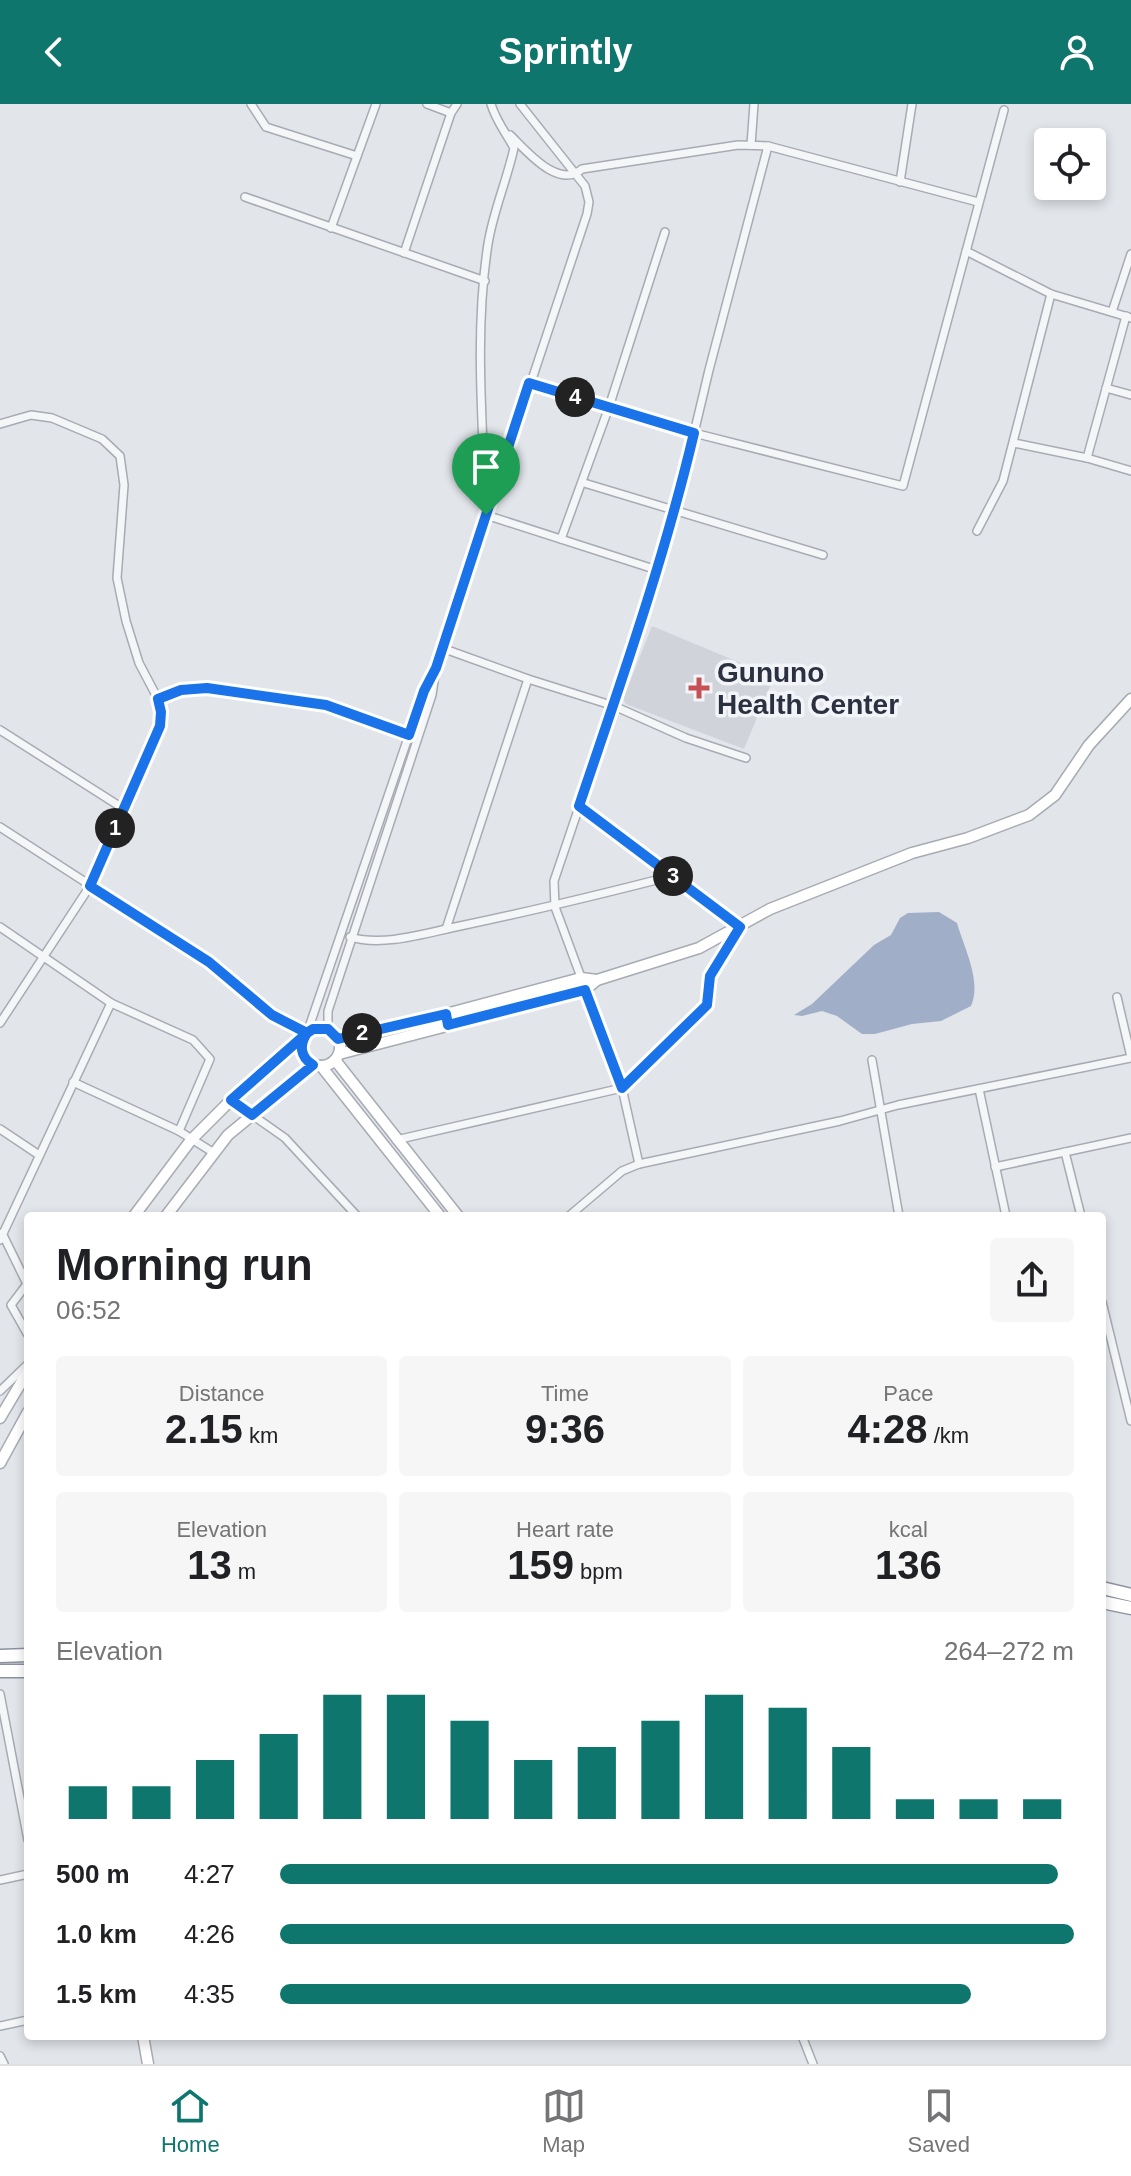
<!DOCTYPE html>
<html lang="en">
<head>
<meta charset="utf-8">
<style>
  body { margin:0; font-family:Helvetica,sans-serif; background:#f6f6f6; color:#202124; height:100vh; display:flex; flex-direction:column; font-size:30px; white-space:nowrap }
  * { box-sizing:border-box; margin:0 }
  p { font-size:26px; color:#757577 }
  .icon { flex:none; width:44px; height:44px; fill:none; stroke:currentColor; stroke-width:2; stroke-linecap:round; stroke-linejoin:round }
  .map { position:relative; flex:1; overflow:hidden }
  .panel { position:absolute; left:24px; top:1108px; width:1082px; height:828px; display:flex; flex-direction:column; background:#fff; border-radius:8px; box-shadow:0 4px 12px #0003 }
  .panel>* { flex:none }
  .controls { position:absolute; left:1034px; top:24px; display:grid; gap:16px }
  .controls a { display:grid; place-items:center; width:72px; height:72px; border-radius:8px; background:#fff; box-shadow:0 4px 12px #0003; font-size:40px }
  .pin { position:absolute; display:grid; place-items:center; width:68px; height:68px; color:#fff; margin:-82px -34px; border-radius:50% 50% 50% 0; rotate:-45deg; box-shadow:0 0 8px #0007 }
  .pin .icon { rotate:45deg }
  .km { position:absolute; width:40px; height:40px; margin:-20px; border-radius:50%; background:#222; color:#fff; font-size:22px; line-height:40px; text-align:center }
  .round { display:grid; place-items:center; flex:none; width:84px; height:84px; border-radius:8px; background:#f6f6f6 }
  .overview { display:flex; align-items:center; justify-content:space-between; height:136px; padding:0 32px }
  h1 { font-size:44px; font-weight:600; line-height:60px }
  .stats { display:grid; grid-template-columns:repeat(3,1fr); gap:12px; height:136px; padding:8px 32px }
  .stats div { display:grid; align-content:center; border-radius:8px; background:#f6f6f6; text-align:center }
  .stats b { font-size:40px; font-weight:600 }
  .stats small { font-size:22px; font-weight:400 }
  .stats p { font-size:22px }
  .chart { height:224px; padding:16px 32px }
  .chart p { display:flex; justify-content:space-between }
  .chart svg { width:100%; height:144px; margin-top:8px; stroke:#0f766e; stroke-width:6 }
  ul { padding:0 32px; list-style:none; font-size:26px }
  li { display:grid; grid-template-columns:128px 96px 1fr; align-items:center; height:60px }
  li i { height:20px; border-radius:10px; background:#0f766e }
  header { display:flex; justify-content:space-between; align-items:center; height:104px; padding:0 32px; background:#0f766e; color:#fff; font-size:36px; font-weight:600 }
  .dock { display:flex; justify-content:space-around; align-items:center; height:112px; border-top:2px solid #e0e0e0; background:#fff; font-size:22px; color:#757577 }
  .dock a { display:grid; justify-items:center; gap:4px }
  .dock .on { color:#0f766e }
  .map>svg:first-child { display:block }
  .built { fill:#d1d3db }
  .water { fill:#a0afc7 }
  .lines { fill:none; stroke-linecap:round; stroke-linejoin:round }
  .street-casing { stroke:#a8abb4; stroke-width:10 }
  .secondary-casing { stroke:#a8abb4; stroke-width:13 }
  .highway-casing { stroke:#8b919f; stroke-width:15 }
  .street { stroke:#f5f6f8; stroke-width:7 }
  .secondary { stroke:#fff; stroke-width:10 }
  .highway { stroke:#fff; stroke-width:12 }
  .route-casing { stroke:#fff; stroke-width:16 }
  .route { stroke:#1a73e8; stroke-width:10 }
  .poi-dot { fill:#c55157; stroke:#f2f4f7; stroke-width:3 }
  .labels { text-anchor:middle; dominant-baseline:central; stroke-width:7; stroke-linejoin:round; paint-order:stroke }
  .poi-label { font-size:28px; font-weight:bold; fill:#2c3141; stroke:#f2f4f7; text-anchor:start }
</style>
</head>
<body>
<header><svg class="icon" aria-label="back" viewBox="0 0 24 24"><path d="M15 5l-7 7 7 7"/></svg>Sprintly<svg class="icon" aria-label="person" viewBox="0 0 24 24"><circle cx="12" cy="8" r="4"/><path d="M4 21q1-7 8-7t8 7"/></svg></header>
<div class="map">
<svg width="1131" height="1960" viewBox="0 0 1131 1960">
  <rect width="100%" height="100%" fill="#e2e5ea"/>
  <polygon class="built" points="652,522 774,573 744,645 626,600 623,595"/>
  <path class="water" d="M 939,808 L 957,819 C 964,844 982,877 971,902 L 941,917 L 912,920 L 875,930 L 862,930 L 837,912 L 822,907 L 802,912 L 794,911 L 812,900 L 874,841 L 891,831 L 900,814 L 908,809 Z"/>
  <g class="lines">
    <defs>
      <g id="street">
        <polyline points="251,0 266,23 357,52"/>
        <polyline points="427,0 451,9"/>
        <path d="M 491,0 C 496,17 506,29 514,44 C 507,76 493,108 488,140 C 474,228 483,322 486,411 L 657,466"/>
        <path d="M 510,31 C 526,46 558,86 582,65 L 738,41 L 768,42 L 978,98"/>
        <polyline points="751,41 754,0"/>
        <polyline points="900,78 912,0"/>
        <polyline points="245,93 485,177"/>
        <polyline points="331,124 376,0"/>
        <polyline points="966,147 1051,190 1131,214"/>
        <polyline points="404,149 451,9 457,0"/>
        <polyline points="1112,208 1131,150"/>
        <polyline points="529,279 694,329 903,382 1004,6"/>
        <polyline points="1106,284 1131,291"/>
        <polyline points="0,320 31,311 52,314 102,335 120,352 124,381 117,474 126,517 139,559 158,595 161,608 160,622 90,782 0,919"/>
        <polyline points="1014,339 1087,354 1131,367"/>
        <polyline points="1087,354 1126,212"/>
        <polyline points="584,379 823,451"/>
        <polyline points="977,427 1003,377 1051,190"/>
        <polyline points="561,435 609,303 665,128"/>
        <polyline points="442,544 528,575 614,602 686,634 746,654"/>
        <polyline points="158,595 181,586 207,584 326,601 409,631"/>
        <polyline points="0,626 124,705"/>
        <polyline points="0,723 209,858 272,911 307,929 424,587 436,564 587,110 589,98 585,82 520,0"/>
        <polyline points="0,823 111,899 193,936 210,955 179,1027"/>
        <polyline points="446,825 528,575"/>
        <path d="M 350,833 C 384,843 426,829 460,822 C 532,807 602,790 672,772"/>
        <polyline points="1117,893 1131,953"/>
        <polyline points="328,925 328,907 432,591 435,570"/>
        <polyline points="872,956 899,1112"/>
        <polyline points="73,978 179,1027 214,1049"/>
        <polyline points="979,985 1006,1112"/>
        <polyline points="231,996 285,1034 357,1112"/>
        <polyline points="0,1025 39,1051"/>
        <polyline points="396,1036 622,984 707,901 710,872 740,823 579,702"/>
        <polyline points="1065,1048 1081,1112"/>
        <polyline points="639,1060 622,984 555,803 554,777 642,517 676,405 709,266 768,42"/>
        <polyline points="995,1063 1131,1034"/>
        <polyline points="569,1112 622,1067 639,1060 840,1017 898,1001 1131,954"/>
        <polyline points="2,1129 27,1180 11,1201 28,1231"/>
        <polyline points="0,1136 111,899"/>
        <polyline points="1102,1198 1131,1317"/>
        <polyline points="0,1287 28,1260"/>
        <polyline points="0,1590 28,1736"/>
        <polyline points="0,1776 28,1770"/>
        <polyline points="0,1922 28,1916"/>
        <polyline points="802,1932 813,1960"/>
        <polyline points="0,1952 4,1960"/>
      </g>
      <g id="secondary">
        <circle cx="321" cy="943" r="19"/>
        <polyline points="338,935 446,910 581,874 597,876"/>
        <polyline points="339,950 585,886 597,876 699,844 770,805 912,749 968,734 1029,711 1055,691 1089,641 1131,595"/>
        <polyline points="335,956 458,1112"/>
        <polyline points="321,962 440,1112"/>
        <polyline points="134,1112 191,1036 231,996 303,935"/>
        <polyline points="166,1112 228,1031 313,961"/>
        <polyline points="0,1314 28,1267"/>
        <polyline points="0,1359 28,1308"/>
        <polyline points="143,1932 148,1960"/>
      </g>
      <g id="highway">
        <polyline points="1102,1484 1131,1491"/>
        <polyline points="1102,1498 1131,1504"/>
        <polyline points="0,1552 28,1551"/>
        <polyline points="0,1567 28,1567"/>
      </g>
    </defs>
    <use href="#street" class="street-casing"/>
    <use href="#secondary" class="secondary-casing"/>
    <use href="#highway" class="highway-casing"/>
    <use href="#street" class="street"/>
    <use href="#secondary" class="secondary"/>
    <use href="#highway" class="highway"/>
  </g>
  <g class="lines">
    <defs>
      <path id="route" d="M 486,411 L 436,564 L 424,587 L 409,631 L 326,601 L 207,584 L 181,586 L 158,595 L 161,608 L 160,622 L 90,782 L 209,858 L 272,911 L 307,929 C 299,941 300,953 313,961 L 252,1011 L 231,996 L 307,929 L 313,925 L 328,925 L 338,935 L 446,910 L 448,921 L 585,886 L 622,984 L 707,901 L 710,872 L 740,823 L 579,702 C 621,578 664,456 694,329 L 529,279 L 486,411"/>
    </defs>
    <use href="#route" class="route-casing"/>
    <use href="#route" class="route"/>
  </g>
  <path class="poi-dot" d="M695 572h8v8h8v8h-8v8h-8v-8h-8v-8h8z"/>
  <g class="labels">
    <g class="poi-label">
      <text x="717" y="568">Gununo<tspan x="717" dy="32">Health Center</tspan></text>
    </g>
  </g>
</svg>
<div class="controls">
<a><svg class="icon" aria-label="locate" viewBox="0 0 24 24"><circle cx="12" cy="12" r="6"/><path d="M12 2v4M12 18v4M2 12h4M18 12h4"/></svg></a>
</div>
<div class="pin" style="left:486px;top:411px;background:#1e9e55"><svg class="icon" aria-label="arrive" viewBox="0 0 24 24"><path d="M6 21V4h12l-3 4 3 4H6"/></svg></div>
<b class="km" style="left:115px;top:724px">1</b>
<b class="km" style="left:362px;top:929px">2</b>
<b class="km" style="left:673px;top:772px">3</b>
<b class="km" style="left:575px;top:293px">4</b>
<section class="panel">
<div class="overview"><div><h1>Morning run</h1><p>06:52</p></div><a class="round"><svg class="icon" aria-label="share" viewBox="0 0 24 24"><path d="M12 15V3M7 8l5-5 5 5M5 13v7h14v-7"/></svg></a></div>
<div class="stats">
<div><p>Distance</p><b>2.15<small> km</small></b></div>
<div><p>Time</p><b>9:36</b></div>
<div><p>Pace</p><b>4:28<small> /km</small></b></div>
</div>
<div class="stats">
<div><p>Elevation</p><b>13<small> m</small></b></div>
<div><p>Heart rate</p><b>159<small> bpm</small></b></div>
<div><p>kcal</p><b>136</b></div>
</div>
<div class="chart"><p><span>Elevation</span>264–272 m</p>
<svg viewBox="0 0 160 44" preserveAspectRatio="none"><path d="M5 44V34M15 44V34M25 44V26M35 44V18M45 44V6M55 44V6M65 44V14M75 44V26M85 44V22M95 44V14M105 44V6M115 44V10M125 44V22M135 44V38M145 44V38M155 44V38"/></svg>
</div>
<ul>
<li><b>500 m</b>4:27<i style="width:98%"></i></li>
<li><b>1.0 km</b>4:26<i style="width:100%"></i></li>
<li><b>1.5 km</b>4:35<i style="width:87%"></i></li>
</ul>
</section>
</div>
<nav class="dock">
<a class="on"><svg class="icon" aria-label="home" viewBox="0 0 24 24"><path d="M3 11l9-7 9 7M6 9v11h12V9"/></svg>Home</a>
<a><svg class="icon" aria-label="map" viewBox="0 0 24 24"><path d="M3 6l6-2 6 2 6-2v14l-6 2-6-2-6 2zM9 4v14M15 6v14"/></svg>Map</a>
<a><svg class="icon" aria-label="saved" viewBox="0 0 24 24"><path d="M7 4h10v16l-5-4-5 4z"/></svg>Saved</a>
</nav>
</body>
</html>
